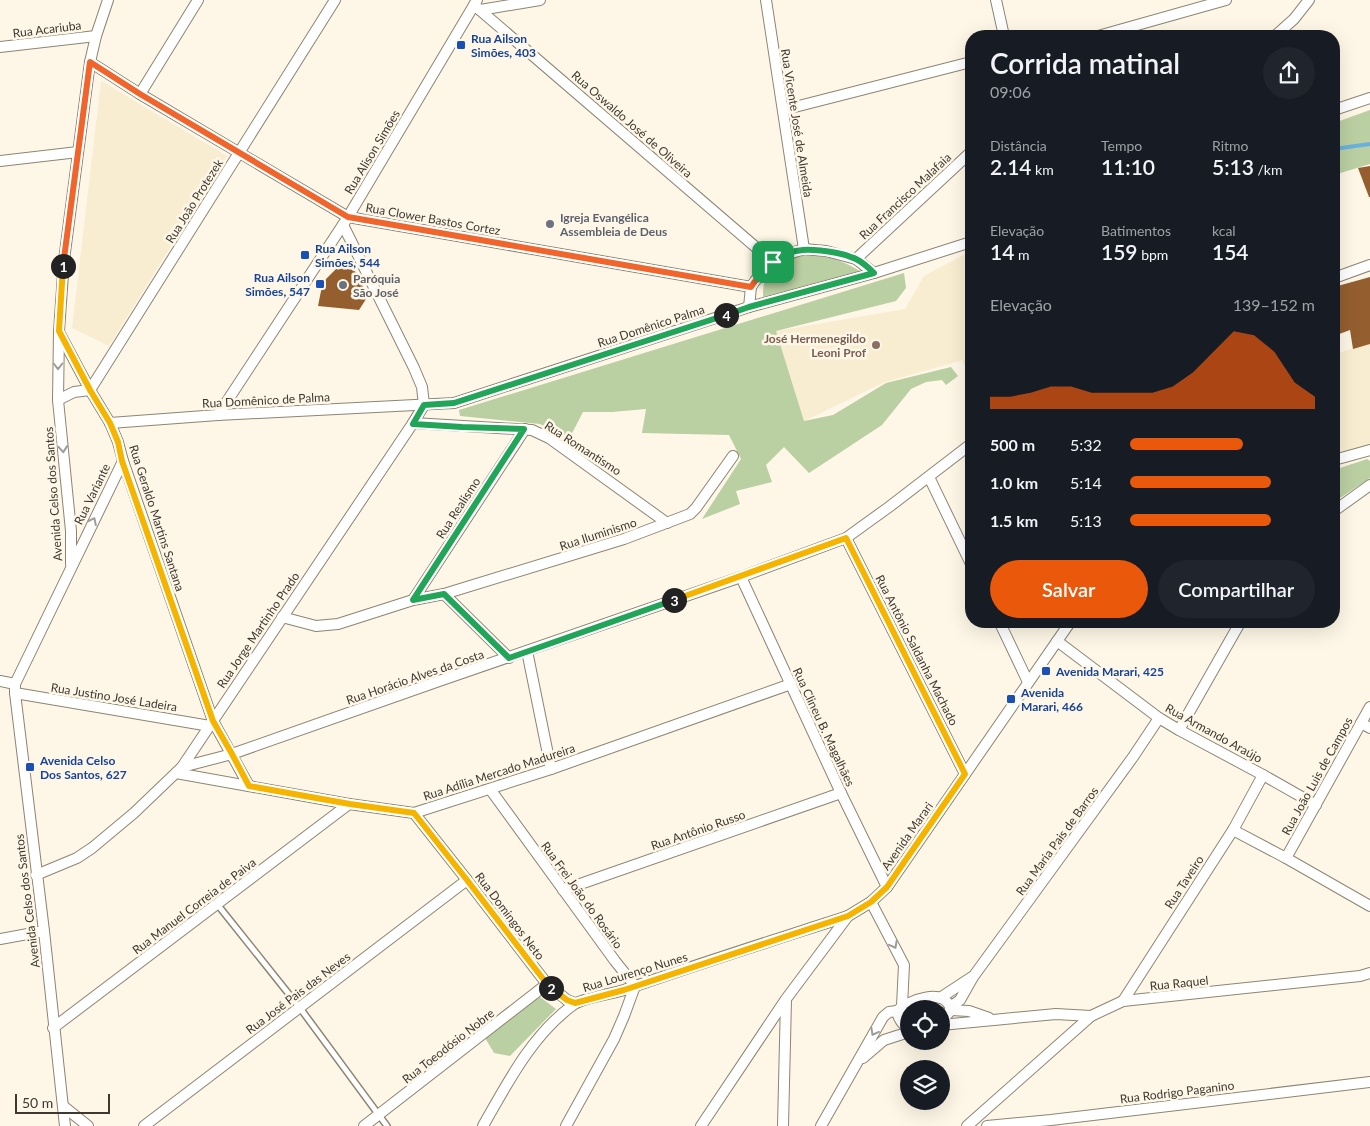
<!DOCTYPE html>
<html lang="pt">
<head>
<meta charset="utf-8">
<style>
  body { margin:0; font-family:Lato,sans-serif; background:#20242c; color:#f1f3f6; height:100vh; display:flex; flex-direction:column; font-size:19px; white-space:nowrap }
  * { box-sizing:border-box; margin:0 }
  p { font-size:16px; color:#9ea1a6 }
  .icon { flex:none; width:28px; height:28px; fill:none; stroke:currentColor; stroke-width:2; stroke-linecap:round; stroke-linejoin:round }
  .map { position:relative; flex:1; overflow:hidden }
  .drawer { position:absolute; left:965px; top:30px; width:375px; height:598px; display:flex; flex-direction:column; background:#171b24; border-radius:20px; box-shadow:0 5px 20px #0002 }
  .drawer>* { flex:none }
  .controls { position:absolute; left:900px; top:1000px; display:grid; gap:10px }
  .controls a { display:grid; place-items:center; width:50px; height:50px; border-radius:50%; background:#171b24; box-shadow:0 5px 20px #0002; font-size:25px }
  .scale { position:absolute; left:15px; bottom:12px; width:95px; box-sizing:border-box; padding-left:5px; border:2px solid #3d3931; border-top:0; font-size:14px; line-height:18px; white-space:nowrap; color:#3d3931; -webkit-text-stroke:4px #fef7e7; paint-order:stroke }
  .pin { position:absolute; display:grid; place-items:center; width:42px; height:42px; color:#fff; margin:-21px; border-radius:10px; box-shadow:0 2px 8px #0006 }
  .km { position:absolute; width:25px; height:25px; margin:-12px; border-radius:50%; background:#222; color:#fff; font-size:14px; line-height:25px; text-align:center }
  .round { display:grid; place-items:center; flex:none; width:52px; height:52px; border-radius:26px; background:#20242c }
  .headline { display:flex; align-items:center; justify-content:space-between; height:85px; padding:0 25px }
  h1 { font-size:28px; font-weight:600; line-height:38px }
  .metrics { display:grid; grid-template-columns:repeat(3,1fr); gap:8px; height:85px; padding:5px 25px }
  .metrics div { display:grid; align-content:center }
  .metrics b { font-size:21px; font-weight:600 }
  .metrics small { font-size:14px; font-weight:400 }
  .metrics p { font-size:14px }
  .chart { height:140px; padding:10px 25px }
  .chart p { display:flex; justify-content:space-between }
  .chart svg { width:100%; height:90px; margin-top:5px; fill:#ea580c; opacity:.7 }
  .action { display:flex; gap:10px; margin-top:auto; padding:10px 25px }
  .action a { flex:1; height:58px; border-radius:30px; background:#ea580c; color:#fff; font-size:20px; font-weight:600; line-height:58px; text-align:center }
  .action a+a { background:#20242c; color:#f1f3f6 }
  ul { padding:0 25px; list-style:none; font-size:16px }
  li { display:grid; grid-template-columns:80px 60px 1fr; align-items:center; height:38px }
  li i { height:12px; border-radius:6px; background:#ea580c }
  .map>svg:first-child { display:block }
  .built { fill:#f8edd1 }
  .green { fill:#bacfa2 }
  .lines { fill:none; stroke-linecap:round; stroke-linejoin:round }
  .stream { stroke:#69b1db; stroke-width:4 }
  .building { fill:#945e2f }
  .lane-casing { stroke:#8d8573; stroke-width:8 }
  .street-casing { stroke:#8d8573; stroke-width:12 }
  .lane { stroke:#fff; stroke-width:5 }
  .street { stroke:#fff; stroke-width:10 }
  .oneway { stroke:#9e9c98 }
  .split-1-casing { stroke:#fff; stroke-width:10 }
  .split-2-casing { stroke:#fff; stroke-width:10 }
  .split-3-casing { stroke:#fff; stroke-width:10 }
  .split-4-casing { stroke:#fff; stroke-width:10 }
  .split-5-casing { stroke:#fff; stroke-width:10 }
  .split-1 { stroke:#f0652b; stroke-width:6 }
  .split-2 { stroke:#f5b400; stroke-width:6 }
  .split-3 { stroke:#f5b400; stroke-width:6 }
  .split-4 { stroke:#22a559; stroke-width:6 }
  .split-5 { stroke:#22a559; stroke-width:6 }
  .transit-dot { fill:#1a4fb4; stroke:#fef7e7; stroke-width:2 }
  .worship-dot { fill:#6b7280; stroke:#fef7e7; stroke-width:2 }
  .education-dot { fill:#8d6e63; stroke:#fef7e7; stroke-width:2 }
  .labels { text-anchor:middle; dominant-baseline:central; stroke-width:5; stroke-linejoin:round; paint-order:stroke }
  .street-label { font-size:12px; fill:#3d3931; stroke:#fef7e7 }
  .transit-label { font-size:12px; font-weight:bold; fill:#164399; stroke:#fef7e7; text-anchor:start }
  .worship-label { font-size:12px; font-weight:bold; fill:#5b616d; stroke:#fef7e7; text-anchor:start }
  .education-label { font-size:12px; font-weight:bold; fill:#785e54; stroke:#fef7e7; text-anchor:end }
</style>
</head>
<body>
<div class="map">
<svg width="1370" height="1126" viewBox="0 0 1370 1126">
  <rect width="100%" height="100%" fill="#fef7e7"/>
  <g class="built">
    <polygon points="101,81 227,156 109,346 72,328"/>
    <polygon points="971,251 971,374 970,376 962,360 949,364 885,382 804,421 776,331 905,309 924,276"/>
    <polygon points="1370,344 1370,449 1342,457 1334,436 1334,354"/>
  </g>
  <g class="green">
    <polygon points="1370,110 1370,164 1334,175 1334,123"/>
    <path d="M 803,254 C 824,255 842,260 860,271 L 763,297 C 763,292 763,286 765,281 C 770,265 789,258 803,254 Z"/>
    <polygon points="904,273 906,288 896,301 776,331 804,421 833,415 886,383 951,367 958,376 946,385 942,380 926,382 911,389 882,425 809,473 784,447 766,465 772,482 736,491 740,504 702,519 741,459 729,435 642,433 646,409 612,412 583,412 569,439 540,424 460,416 459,410"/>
    <polygon points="1367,459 1370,461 1370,478 1334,502 1334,470"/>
    <polygon points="532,991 556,1009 510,1056 494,1053 481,1031"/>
  </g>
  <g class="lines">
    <polyline class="stream" points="1334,149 1370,144"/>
  </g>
  <g class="building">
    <polygon points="1370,166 1370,197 1369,197 1358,168"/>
    <polygon points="349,260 368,296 359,310 318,306 321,291 326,279 337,268"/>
    <polygon points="1370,277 1370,344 1353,349 1350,330 1334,336 1334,287"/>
  </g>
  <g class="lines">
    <defs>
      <polyline id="lane" points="217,904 300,1008 387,1126"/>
      <g id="street">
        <polyline points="766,0 804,249"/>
        <polyline points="996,0 1004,36"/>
        <polyline points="474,5 773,262"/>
        <polyline points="480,10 540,0"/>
        <polyline points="1098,36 1226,0"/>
        <polyline points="1275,36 1294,19 1309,0"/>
        <polyline points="0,47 96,36"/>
        <polyline points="90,62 140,94 348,217 751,287"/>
        <polyline points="140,94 198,0"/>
        <polyline points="783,110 971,62"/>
        <polyline points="1334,110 1370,98"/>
        <polyline points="0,161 78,152"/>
        <polyline points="343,225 351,241 414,368 422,387 424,405"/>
        <polyline points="856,259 971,152"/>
        <polyline points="1334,278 1370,265"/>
        <polyline points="749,307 751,287 755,281 762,272 779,257 804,249 826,251 856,259 874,273"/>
        <polyline points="59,332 90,390 110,423 118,442 123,461 213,721 249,786"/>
        <polyline points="90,390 335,0"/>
        <polyline points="58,400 74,392 90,390"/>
        <polyline points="218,415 348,217 477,0"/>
        <polyline points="110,423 218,415 454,403 749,307 874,273 971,242"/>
        <polyline points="413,423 532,430 549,438 667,523"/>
        <polyline points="1334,460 1370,450"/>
        <polyline points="929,477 971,564"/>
        <polyline points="1334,511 1370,485"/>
        <polyline points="846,538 965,774"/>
        <polyline points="71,564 71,531 58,400 59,331 64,260 90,62 96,36 108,0"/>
        <polyline points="741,577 841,793 887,887"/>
        <polyline points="444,594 624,539 690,514 696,508 733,456"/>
        <polyline points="413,600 525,429"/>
        <polyline points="282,617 316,626 338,624 413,600 444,594 509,658"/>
        <polyline points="999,621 1028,682"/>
        <polyline points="1057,641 1159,718 1179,730 1263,775 1316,805"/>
        <polyline points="527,651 551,769"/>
        <polyline points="0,681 15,684"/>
        <polyline points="15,693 210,726"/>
        <polyline points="1361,723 1370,728"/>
        <polyline points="1179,730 1241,621"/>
        <polyline points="182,767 232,754 439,681 741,577 846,538 889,507 971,444"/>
        <polyline points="176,773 349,804 414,813 551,769 791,684"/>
        <polyline points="490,789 615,961 635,986 624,1016 614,1039 566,1126"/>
        <polyline points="414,813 467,880 547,984 567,1000 575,1003"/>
        <polyline points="1233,830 1286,858 1370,906"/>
        <polyline points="1286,858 1370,707"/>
        <polyline points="36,875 77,858 92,848 134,813 182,767 413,423 424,405"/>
        <polyline points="563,890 841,793"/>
        <polyline points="871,902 904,965 902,1006"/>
        <polyline points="0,939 44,931"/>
        <polyline points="940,998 972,977"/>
        <polyline points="1123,1001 1233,830 1263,775"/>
        <polyline points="950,1007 960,1000 973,977 1133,757 1159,718"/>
        <polyline points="951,1010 969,1011 989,1018"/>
        <polyline points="941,1025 1056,1014 1091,1016 1123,1001 1360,976 1370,973"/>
        <polyline points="53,1028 349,804"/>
        <path d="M 909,1030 C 903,1024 898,1019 897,1011 C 909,1000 946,986 951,1010 L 941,1022"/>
        <polyline points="863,1058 884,1040 909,1032"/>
        <polyline points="63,1106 88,1126"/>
        <polyline points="65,1126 44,931 15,693 15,684 123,461"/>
        <polyline points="144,1126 467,880"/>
        <polyline points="364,1126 547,984"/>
        <path d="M 483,1126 C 508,1082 532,1035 573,1005 C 582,998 612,994 624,990 C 698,964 774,940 848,916"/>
        <polyline points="701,1126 786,999 848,916 871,902 887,887 1071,621"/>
        <polyline points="783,1126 786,1000"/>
        <polyline points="821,1126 883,1017 889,1012 897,1011"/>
        <polyline points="967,1126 1091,1016"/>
        <polyline points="987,1126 1051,1120 1370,1082"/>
      </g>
    </defs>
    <use href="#lane" class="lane-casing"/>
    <use href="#street" class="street-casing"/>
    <use href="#lane" class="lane"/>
    <use href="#street" class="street"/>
  </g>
  <defs><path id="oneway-chevron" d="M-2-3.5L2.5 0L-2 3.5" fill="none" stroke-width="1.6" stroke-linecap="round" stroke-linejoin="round" transform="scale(1.25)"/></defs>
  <g class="oneway">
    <use href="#oneway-chevron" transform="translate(58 366) rotate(90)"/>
    <use href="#oneway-chevron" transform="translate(63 449) rotate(85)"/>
    <use href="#oneway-chevron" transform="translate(93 521) rotate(-64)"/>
    <use href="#oneway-chevron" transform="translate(894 945) rotate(62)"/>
    <use href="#oneway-chevron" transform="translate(874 1032) rotate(119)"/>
  </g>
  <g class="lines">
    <defs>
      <path id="split-1" d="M 63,266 L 90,62 L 140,94 L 348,217 L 751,287 C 757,277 765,270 773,262"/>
      <polyline id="split-2" points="63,266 59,331 90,390 110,423 118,442 122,461 213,721 232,754 249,786 350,804 414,813 467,880 547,984 551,988"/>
      <polyline id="split-3" points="551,988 567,1000 575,1003 624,990 848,916 871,902 887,887 965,774 846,538 674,600"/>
      <polyline id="split-4" points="674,600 509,658 444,594 413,600 524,429 462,427 413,424 424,405 454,403 726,315"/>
      <path id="split-5" d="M 726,315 L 749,307 L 874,273 C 869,268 862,262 856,259 C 850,256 843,254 837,253 C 814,249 791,246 773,262"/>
    </defs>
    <use href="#split-1" class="split-1-casing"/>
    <use href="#split-2" class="split-2-casing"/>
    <use href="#split-3" class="split-3-casing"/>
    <use href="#split-4" class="split-4-casing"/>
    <use href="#split-5" class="split-5-casing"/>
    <use href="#split-1" class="split-1"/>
    <use href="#split-2" class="split-2"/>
    <use href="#split-3" class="split-3"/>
    <use href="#split-4" class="split-4"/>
    <use href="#split-5" class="split-5"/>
  </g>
  <g class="transit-dot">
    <rect x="456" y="40" width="10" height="10" rx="2.5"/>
    <rect x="300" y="250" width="10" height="10" rx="2.5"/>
    <rect x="315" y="279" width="10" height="10" rx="2.5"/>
    <rect x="1041" y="666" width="10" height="10" rx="2.5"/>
    <rect x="1006" y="694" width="10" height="10" rx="2.5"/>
    <rect x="25" y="762" width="10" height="10" rx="2.5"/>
  </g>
  <g class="worship-dot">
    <circle cx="550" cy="224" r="5"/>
    <circle cx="343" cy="285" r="5"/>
  </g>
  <circle class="education-dot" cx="876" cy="345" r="5"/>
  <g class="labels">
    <g class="street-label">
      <text transform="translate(47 29) rotate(-7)">Rua Acariuba</text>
      <text transform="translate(797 123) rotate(81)">Rua Vicente José de Almeida</text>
      <text transform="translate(632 124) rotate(41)">Rua Oswaldo José de Oliveira</text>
      <text transform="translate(372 152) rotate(-59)">Rua Alison Simões</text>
      <text transform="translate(905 196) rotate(-43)">Rua Francisco Malafaia</text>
      <text transform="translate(194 201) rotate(-58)">Rua João Protezek</text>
      <text transform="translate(433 219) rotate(10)">Rua Clower Bastos Cortez</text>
      <text transform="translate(651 326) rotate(-18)">Rua Domênico Palma</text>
      <text transform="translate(266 400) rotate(-3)">Rua Domênico de Palma</text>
      <text transform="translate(583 448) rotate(33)">Rua Romantismo</text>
      <text transform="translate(53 494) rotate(-94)">Avenida Celso dos Santos</text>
      <text transform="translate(92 494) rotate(-64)">Rua Variante</text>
      <text transform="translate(458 508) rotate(-57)">Rua Realismo</text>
      <text transform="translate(157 518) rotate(72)">Rua Geraldo Martins Santana</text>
      <text transform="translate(598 534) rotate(-18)">Rua Iluminismo</text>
      <text transform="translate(258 630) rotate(-56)">Rua Jorge Martinho Prado</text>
      <text transform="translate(917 650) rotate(63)">Rua Antônio Saldanha Machado</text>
      <text transform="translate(415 677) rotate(-19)">Rua Horácio Alves da Costa</text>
      <text transform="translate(114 697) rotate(9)">Rua Justino José Ladeira</text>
      <text transform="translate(824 727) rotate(65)">Rua Clineu B. Magalhães</text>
      <text transform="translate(1214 733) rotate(29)">Rua Armando Araújo</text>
      <text transform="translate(499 772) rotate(-18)">Rua Adília Mercado Madureira</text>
      <text transform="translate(1317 776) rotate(-61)">Rua João Luis de Campos</text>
      <text transform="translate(698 830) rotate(-19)">Rua Antônio Russo</text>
      <text transform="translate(907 836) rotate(-55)">Avenida Marari</text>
      <text transform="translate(1057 841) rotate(-54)">Rua Maria Pais de Barros</text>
      <text transform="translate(1184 882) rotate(-57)">Rua Taveiro</text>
      <text transform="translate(582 895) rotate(54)">Rua Frei João do Rosário</text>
      <text transform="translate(27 901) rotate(-97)">Avenida Celso dos Santos</text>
      <text transform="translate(194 906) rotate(-37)">Rua Manuel Correia de Paiva</text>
      <text transform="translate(510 916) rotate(53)">Rua Domingos Neto</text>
      <text transform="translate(635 972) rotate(-17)">Rua Lourenço Nunes</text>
      <text transform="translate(1179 983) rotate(-6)">Rua Raquel</text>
      <text transform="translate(298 993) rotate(-37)">Rua José Pais das Neves</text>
      <text transform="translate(448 1046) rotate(-38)">Rua Toeodósio Nobre</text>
      <text transform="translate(1177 1092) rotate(-7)">Rua Rodrigo Paganino</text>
    </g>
    <g class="transit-label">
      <text x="471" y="38">Rua Ailson<tspan x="471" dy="14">Simões, 403</tspan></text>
      <text x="315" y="248">Rua Ailson<tspan x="315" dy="14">Simões, 544</tspan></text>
      <text x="310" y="277" text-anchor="end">Rua Ailson<tspan x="310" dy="14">Simões, 547</tspan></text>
      <text x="1056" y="671">Avenida Marari, 425</text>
      <text x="1021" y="692">Avenida<tspan x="1021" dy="14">Marari, 466</tspan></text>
      <text x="40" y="760">Avenida Celso<tspan x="40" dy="14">Dos Santos, 627</tspan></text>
    </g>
    <g class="worship-label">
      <text x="560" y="217">Igreja Evangélica<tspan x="560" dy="14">Assembleia de Deus</tspan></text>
      <text x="353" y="278">Paróquia<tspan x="353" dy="14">São José</tspan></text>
    </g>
    <g class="education-label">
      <text x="866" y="338">José Hermenegildo<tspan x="866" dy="14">Leoni Prof</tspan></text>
    </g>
  </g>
</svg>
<div class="controls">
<a><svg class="icon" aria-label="locate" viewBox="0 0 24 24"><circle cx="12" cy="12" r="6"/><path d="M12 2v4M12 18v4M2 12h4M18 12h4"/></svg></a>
<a><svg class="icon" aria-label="layers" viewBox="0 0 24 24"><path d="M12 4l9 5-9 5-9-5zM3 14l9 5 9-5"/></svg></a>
</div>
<div class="scale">50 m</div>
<div class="pin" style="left:773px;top:262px;background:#1e9e55"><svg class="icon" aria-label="arrive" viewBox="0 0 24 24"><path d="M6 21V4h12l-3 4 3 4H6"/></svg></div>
<b class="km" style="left:63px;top:266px">1</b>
<b class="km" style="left:551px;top:988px">2</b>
<b class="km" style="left:674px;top:600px">3</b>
<b class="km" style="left:726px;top:315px">4</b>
<section class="drawer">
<div class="headline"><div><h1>Corrida matinal</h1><p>09:06</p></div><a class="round"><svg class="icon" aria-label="share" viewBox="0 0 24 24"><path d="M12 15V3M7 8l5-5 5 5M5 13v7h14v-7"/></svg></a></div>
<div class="metrics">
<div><p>Distância</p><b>2.14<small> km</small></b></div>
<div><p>Tempo</p><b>11:10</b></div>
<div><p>Ritmo</p><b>5:13<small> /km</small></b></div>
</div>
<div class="metrics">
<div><p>Elevação</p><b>14<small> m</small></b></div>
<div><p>Batimentos</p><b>159<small> bpm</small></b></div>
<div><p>kcal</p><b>154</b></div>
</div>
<div class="chart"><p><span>Elevação</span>139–152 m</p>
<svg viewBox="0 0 160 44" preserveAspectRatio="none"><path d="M0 44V38L10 38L20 36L30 33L40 33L50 36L60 36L70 36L80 36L90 33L100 26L110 16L120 6L130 8L140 16L150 31L160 38V44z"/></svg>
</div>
<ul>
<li><b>500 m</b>5:32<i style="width:61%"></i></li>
<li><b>1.0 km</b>5:14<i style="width:76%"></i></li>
<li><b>1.5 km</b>5:13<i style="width:76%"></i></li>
</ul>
<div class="action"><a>Salvar</a><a>Compartilhar</a></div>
</section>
</div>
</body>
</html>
